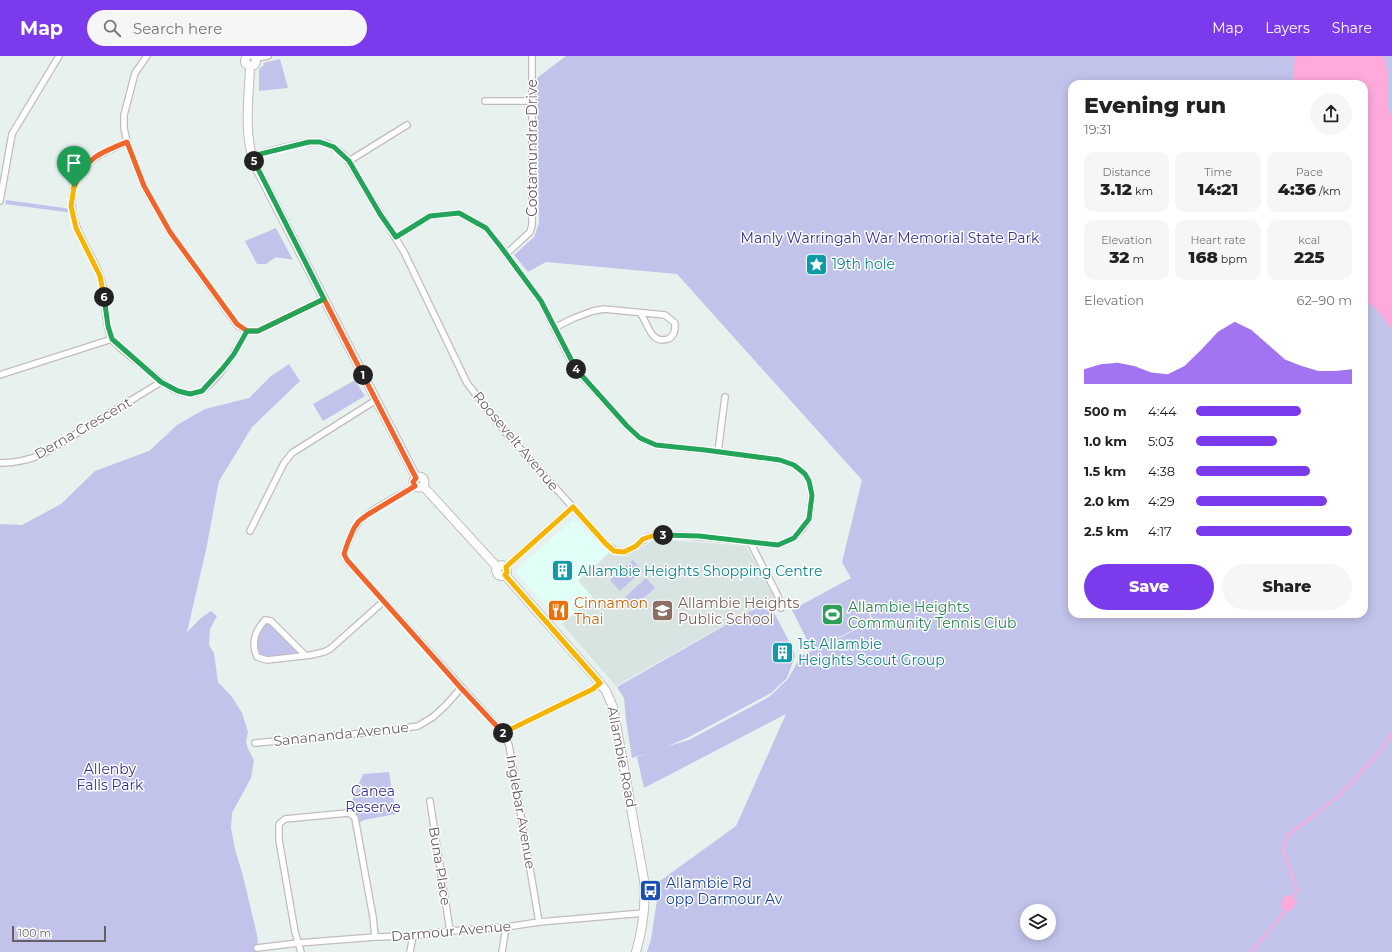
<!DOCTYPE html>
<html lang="en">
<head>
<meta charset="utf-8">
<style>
  body { margin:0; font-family:Montserrat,sans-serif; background:#f6f6f6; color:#222; height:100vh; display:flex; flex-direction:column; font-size:15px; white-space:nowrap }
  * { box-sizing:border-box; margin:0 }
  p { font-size:13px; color:#767676 }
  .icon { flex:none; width:22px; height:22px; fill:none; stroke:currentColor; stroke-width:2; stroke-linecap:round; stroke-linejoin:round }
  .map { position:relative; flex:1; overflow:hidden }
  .drawer { position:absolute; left:1068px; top:24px; width:300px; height:538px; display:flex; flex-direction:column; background:#fff; border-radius:12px; box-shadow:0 2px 10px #0003 }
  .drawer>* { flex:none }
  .tools { position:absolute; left:1020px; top:848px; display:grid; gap:8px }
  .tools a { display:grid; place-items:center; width:36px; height:36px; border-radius:50%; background:#fff; box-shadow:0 2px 10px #0003; font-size:20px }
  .scale { position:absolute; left:12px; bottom:10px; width:94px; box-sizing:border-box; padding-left:4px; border:2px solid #695e63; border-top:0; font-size:11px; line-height:14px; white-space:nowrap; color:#695e63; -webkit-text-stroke:3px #fff; paint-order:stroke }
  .pin { position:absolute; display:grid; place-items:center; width:34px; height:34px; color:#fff; margin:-41px -17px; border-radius:50% 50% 50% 0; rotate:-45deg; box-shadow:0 0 4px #0007 }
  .pin .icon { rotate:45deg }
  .km { position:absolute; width:20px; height:20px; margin:-10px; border-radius:50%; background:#222; color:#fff; font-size:11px; line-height:20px; text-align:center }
  .round { display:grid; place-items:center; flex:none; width:42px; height:42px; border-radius:21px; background:#f6f6f6 }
  .head { display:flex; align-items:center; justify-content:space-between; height:68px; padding:0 16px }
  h1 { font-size:22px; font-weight:800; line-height:30px }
  .metrics { display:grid; grid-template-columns:repeat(3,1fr); gap:6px; height:68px; padding:4px 16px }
  .metrics div { display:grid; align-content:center; border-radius:10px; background:#f6f6f6; text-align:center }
  .metrics b { font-size:17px; font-weight:800 }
  .metrics small { font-size:11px; font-weight:400 }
  .metrics p { font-size:11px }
  .chart { height:112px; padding:8px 16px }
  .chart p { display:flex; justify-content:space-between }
  .chart svg { width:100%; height:72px; margin-top:4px; fill:#7c3aed; opacity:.7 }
  .cta { display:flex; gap:8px; margin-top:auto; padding:8px 16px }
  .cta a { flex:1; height:46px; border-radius:24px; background:#7c3aed; color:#fff; font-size:16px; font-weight:800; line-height:46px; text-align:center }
  .cta a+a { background:#f6f6f6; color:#222 }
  ul { padding:0 16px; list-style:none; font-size:13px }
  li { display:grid; grid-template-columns:64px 48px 1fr; align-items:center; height:30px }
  li i { height:10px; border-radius:5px; background:#7c3aed }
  header { display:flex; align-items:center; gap:24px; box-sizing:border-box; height:56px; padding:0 20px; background:#7c3aed; color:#fff }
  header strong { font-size:19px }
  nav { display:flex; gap:22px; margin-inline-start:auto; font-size:14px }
  .search { width:280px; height:36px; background:#f6f6f6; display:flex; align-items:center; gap:10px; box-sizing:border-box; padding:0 14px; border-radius:22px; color:#767676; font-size:15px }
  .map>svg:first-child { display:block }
  .commercial { fill:#dffff7 }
  .education { fill:#d8e4e1 }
  .green { fill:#c2c3eb; fill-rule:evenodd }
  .water { fill:#ffaadb }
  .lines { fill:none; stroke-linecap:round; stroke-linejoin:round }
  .stream { stroke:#ffaadb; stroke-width:2 }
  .street-casing { stroke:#c3bbbf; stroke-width:8 }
  .secondary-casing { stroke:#c4babe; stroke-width:10 }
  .street { stroke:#fff; stroke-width:5.5 }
  .secondary { stroke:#fff; stroke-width:8 }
  .split-1-casing { stroke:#fff; stroke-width:8 }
  .split-2-casing { stroke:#fff; stroke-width:8 }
  .split-3-casing { stroke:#fff; stroke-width:8 }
  .split-4-casing { stroke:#fff; stroke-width:8 }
  .split-5-casing { stroke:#fff; stroke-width:8 }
  .split-6-casing { stroke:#fff; stroke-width:8 }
  .split-7-casing { stroke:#fff; stroke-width:8 }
  .split-1 { stroke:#f0652b; stroke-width:5 }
  .split-2 { stroke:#f0652b; stroke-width:5 }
  .split-3 { stroke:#f5b400; stroke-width:5 }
  .split-4 { stroke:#22a559; stroke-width:5 }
  .split-5 { stroke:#22a559; stroke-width:5 }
  .split-6 { stroke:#22a559; stroke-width:5 }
  .split-7 { stroke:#f5b400; stroke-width:5 }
  .labels { text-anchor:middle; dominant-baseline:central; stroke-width:3; stroke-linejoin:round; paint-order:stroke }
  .street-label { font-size:14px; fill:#695e63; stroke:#fff }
  .park-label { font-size:14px; fill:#343194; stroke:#fff }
  .culture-label { font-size:14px; fill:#0d838f; stroke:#fff; text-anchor:start }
  .food-label { font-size:14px; fill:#c56008; stroke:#fff; text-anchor:start }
  .education-label { font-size:14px; fill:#785e54; stroke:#fff; text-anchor:start }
  .leisure-label { font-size:14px; fill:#27864d; stroke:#fff; text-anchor:start }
  .transit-label { font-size:14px; fill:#164399; stroke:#fff; text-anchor:start }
</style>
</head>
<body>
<header>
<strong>Map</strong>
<div class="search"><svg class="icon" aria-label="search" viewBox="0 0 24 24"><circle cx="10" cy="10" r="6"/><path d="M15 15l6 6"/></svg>Search here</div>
<nav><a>Map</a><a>Layers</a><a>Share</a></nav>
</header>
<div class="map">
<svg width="1392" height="896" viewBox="0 0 1392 896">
  <rect width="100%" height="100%" fill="#e7f2ef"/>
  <polygon class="commercial" points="576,461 609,497 578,524 593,541 562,568 515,515"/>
  <polygon class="education" points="655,483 746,490 774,541 616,630 562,568 593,541 578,525 609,497 629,500"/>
  <g class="green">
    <path d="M 566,0 L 1392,0 L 1392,896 L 647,896 L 651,883 L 660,825 L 736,770 L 786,658 L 644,732 L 637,701 L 648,697 L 632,702 L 626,664 L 624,642 L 617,631 L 768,545 L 794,595 L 795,600 L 787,622 L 771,637 L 689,681 L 668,690 L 689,684 L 769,641 L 788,623 L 801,600 L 874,565 L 863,545 L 872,565 L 812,594 L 792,554 L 851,522 L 842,506 L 862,424 L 677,218 L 546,206 L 528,216 L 514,199 L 534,181 L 539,167 L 537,22 ZM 1072,28 L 1364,28 L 1364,558 L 1072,558 ZM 1027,855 L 1049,855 L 1049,877 L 1027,877 Z"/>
    <polygon points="280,3 288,32 259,35 259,13 264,9 263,7"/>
    <polygon points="6,144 72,153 73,157 5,148"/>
    <path d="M 276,172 L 293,204 C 287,202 282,203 276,201 L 266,208 L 257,208 L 245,185 Z"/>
    <polygon points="289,308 300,325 252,371 219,425 206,494 187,576 201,562 211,555 217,560 210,573 209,589 214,597 218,626 232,641 242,657 248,676 246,686 248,693 254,704 251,722 232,757 231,772 235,793 243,820 257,879 258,889 254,892 254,895 257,896 0,896 0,468 22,469 61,448 95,415 149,395 177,369 205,353 249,342 271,320"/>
    <polygon points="355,324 365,340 323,365 313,348"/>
    <polygon points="633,504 642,515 620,535 610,524"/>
    <polygon points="646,522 655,532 634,551 625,541"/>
    <path d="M 266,567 L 271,568 L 293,592 L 297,596 L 296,598 L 264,601 L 260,600 C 253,589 259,576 266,567 Z"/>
    <polygon points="389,716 396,758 364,764 359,767 355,758 348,755 363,718"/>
  </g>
  <g class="water">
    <polygon points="1295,0 1384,0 1387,16 1387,52 1392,61 1392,274 1380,257 1364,242 1364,28 1293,28"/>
    <polygon points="1289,839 1297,846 1291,855 1285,855 1281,851 1283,842"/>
  </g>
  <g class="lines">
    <g class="stream">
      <polyline points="1292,843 1297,835 1283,793 1287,780 1341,738 1381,694 1392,677"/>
      <polyline points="1251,896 1286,854"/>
    </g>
    <defs>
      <g id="street">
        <polyline points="147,0 135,17 124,59 124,72 127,86 144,130 170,176 237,269 247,275 258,275 324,243"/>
        <polyline points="256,2 268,0"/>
        <polyline points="485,45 533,45"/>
        <path d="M 127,86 C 105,95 81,105 74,131 C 65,166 88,189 100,219 C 107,239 103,263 111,282 C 115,290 137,305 145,312 C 155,320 165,330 177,335 C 185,338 197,339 203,334 C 222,320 235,295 247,275"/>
        <path d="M 252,100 C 268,96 309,82 325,87 C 333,89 339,95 345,100 L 404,196 L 467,327 L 505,376 L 606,488 C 617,497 624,499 636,490 C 642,486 644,481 651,480 C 660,478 670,479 679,479 C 703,481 727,483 750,486 L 778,540 L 781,552"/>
        <polyline points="349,105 407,69"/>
        <polyline points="0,145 12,78 59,0"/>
        <polyline points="396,181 430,160 459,157 486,172 501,191 541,245 573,309 578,316 627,370 640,382 656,389 705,394 780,404 794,409 805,418 809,425 812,439 809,463 803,472 794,482 778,489 750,486"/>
        <polyline points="506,198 530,176 532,169 532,0"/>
        <path d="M 554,272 L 574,262 L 593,255 L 604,253 L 665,259 L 675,267 C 675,273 675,280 668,283 C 650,289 648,266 640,257"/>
        <polyline points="0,319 112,283"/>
        <polyline points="718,396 725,341"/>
        <path d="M 0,407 C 16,407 29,404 43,398 L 161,326"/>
        <path d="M 415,430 C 400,439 369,454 359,466 C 351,475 348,487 344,498 L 347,505 L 352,510 L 503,677 L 509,689 L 539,866"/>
        <polyline points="250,475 284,407 292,397 376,344"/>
        <polyline points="506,511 573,451"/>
        <path d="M 305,599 L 271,565 L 265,564 C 255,575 251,588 257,601 L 267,604 L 311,599 L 324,596 L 330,593 L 384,545"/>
        <polyline points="503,677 593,633 600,627"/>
        <polyline points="255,687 386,675 418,670 433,661 446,649 461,632"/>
        <polyline points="430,745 450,875"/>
        <polyline points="257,892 298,887 375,881 413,880 450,875 506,871 539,866 644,857"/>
        <polyline points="301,896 295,876 279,784 279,768 285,763 348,757 352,759 355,762 373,861 375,881"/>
        <polyline points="410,896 413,880"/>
        <polyline points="502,896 506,871"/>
      </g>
      <g id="secondary">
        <polyline points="247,0 245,4 245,7 250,10"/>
        <path d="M 250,10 C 249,43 243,78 255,109 L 416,421"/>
        <path d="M 250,10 C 256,10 258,4 254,0"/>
        <circle cx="419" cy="426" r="5.5"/>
        <polyline points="423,430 497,511"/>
        <polyline points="497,511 502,509 506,511 507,516 505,519"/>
        <polyline points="497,511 496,514 498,519 501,520 505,519"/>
        <path d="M 505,519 L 595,621 L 606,635 L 613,651 L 644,824 C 646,849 643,872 636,896"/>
      </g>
    </defs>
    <use href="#street" class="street-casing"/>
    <use href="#secondary" class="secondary-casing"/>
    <use href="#street" class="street"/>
    <use href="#secondary" class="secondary"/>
  </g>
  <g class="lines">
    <defs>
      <path id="split-1" d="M 74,131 C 86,102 99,97 127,86 L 144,130 L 170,176 L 237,268 L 247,275 L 258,275 L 324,243 L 363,319"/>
      <polyline id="split-2" points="363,319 416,422 413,426 415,430 367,459 359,465 354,472 348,486 344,498 347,504 461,632 503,677"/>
      <polyline id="split-3" points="503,677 593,633 600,627 505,519 507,516 506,511 573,451 606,488 614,495 624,496 636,490 643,483 652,480 663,479"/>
      <polyline id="split-4" points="576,313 627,370 640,382 656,389 705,394 780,404 794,409 805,418 809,425 812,439 809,463 794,482 778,489 699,480 663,479"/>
      <polyline id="split-5" points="254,105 252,100 309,86 320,86 334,91 349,105 380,158 396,181 430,160 459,157 486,172 501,191 541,245 576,313"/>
      <polyline id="split-6" points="104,241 108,270 112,283 161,326 178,335 190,338 202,335 223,312 234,298 247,275 258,275 324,243 254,105"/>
      <polyline id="split-7" points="74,131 71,150 76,172 100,220 104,241"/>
    </defs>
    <use href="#split-1" class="split-1-casing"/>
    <use href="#split-2" class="split-2-casing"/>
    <use href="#split-3" class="split-3-casing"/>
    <use href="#split-4" class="split-4-casing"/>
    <use href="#split-5" class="split-5-casing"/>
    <use href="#split-6" class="split-6-casing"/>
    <use href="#split-7" class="split-7-casing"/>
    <use href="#split-1" class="split-1"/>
    <use href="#split-2" class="split-2"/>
    <use href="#split-3" class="split-3"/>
    <use href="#split-4" class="split-4"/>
    <use href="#split-5" class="split-5"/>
    <use href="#split-6" class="split-6"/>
    <use href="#split-7" class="split-7"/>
  </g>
  <defs>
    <symbol id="sight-square" viewBox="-11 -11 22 22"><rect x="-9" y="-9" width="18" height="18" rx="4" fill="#0f9aa8" stroke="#fff"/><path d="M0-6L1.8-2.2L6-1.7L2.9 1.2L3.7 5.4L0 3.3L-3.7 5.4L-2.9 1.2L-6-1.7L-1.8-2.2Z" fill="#fff"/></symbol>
    <symbol id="building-square" viewBox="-11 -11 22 22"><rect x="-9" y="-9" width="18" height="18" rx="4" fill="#0f9aa8" stroke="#fff"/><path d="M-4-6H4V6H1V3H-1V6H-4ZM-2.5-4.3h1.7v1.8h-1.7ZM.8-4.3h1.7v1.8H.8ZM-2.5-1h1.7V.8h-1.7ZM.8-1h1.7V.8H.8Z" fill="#fff"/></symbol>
    <symbol id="restaurant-square" viewBox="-11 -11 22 22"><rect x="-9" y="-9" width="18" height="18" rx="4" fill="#e8710a" stroke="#fff"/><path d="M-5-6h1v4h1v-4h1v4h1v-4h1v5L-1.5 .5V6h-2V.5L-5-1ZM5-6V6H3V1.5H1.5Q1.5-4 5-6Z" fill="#fff"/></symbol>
    <symbol id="school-square" viewBox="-11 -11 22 22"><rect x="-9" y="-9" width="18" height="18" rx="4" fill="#8d6e63" stroke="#fff"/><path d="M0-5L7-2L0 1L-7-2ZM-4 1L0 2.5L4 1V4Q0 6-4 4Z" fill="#fff"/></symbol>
    <symbol id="stadium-square" viewBox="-11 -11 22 22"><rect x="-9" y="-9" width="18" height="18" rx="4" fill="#2e9e5b" stroke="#fff"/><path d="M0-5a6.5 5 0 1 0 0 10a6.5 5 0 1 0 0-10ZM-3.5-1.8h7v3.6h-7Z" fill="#fff"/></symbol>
    <symbol id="bus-square" viewBox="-11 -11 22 22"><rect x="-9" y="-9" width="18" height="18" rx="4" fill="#1a4fb4" stroke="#fff"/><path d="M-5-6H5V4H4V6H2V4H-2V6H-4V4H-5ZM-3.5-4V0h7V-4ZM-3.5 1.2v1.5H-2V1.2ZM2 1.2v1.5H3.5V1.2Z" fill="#fff"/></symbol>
  </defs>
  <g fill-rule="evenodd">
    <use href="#sight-square" x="804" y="196" width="25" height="25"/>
    <use href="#building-square" x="550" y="502" width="25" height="25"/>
    <use href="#restaurant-square" x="546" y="542" width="25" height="25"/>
    <use href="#school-square" x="650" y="542" width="25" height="25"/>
    <use href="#stadium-square" x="820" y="546" width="25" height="25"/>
    <use href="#building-square" x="770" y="584" width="25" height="25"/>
    <use href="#bus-square" x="638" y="822" width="25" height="25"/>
  </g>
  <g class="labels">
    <g class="street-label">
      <text transform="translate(532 92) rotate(-90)">Cootamundra Drive</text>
      <text transform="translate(83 372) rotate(-30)">Derna Crescent</text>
      <text transform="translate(516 385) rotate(50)">Roosevelt Avenue</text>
      <text transform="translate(341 678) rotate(-6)">Sanananda Avenue</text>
      <text transform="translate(622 701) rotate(79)">Allambie Road</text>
      <text transform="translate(521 756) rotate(80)">Inglebar Avenue</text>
      <text transform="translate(440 810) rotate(81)">Buna Place</text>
      <text transform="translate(451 875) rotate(-5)">Darmour Avenue</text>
    </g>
    <g class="park-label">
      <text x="890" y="182">Manly Warringah War Memorial State Park</text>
      <text x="110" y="713">Allenby<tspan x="110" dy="16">Falls Park</tspan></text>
      <text x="373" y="735">Canea<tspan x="373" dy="16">Reserve</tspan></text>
    </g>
    <g class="culture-label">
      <text x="832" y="208">19th hole</text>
      <text x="578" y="515">Allambie Heights Shopping Centre</text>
      <text x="798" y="588">1st Allambie<tspan x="798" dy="16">Heights Scout Group</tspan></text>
    </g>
    <g class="food-label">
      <text x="574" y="547">Cinnamon<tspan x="574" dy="16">Thai</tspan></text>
    </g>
    <g class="education-label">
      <text x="678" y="547">Allambie Heights<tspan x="678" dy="16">Public School</tspan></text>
    </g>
    <g class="leisure-label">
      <text x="848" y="551">Allambie Heights<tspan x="848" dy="16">Community Tennis Club</tspan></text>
    </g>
    <g class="transit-label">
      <text x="666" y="827">Allambie Rd<tspan x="666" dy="16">opp Darmour Av</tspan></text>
    </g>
  </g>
</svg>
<div class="tools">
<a><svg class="icon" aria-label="layers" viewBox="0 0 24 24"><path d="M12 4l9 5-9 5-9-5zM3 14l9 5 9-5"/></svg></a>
</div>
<div class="scale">100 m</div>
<div class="pin" style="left:74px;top:131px;background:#1e9e55"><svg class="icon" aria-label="arrive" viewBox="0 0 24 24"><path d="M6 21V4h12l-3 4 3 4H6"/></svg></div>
<b class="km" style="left:363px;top:319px">1</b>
<b class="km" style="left:503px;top:677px">2</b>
<b class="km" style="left:663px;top:479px">3</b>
<b class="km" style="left:576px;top:313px">4</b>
<b class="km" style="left:254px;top:105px">5</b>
<b class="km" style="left:104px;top:241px">6</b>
<section class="drawer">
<div class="head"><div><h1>Evening run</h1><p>19:31</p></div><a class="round"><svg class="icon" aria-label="share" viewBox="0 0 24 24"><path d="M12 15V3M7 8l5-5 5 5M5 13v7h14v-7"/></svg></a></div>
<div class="metrics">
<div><p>Distance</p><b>3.12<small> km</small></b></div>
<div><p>Time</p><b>14:21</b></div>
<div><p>Pace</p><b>4:36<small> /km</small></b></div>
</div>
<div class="metrics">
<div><p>Elevation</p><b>32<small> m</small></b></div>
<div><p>Heart rate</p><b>168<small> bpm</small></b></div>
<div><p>kcal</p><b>225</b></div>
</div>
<div class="chart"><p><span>Elevation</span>62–90 m</p>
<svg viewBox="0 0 160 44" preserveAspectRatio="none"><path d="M0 44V35L10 32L20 31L30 33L40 37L50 38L60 33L70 23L80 12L90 6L100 11L110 20L120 29L130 33L140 36L150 36L160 35V44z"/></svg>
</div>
<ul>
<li><b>500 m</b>4:44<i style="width:67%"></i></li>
<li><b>1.0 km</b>5:03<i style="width:52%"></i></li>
<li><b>1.5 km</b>4:38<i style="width:73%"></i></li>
<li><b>2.0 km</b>4:29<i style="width:84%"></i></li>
<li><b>2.5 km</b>4:17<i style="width:100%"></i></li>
</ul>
<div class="cta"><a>Save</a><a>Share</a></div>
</section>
</div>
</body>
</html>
